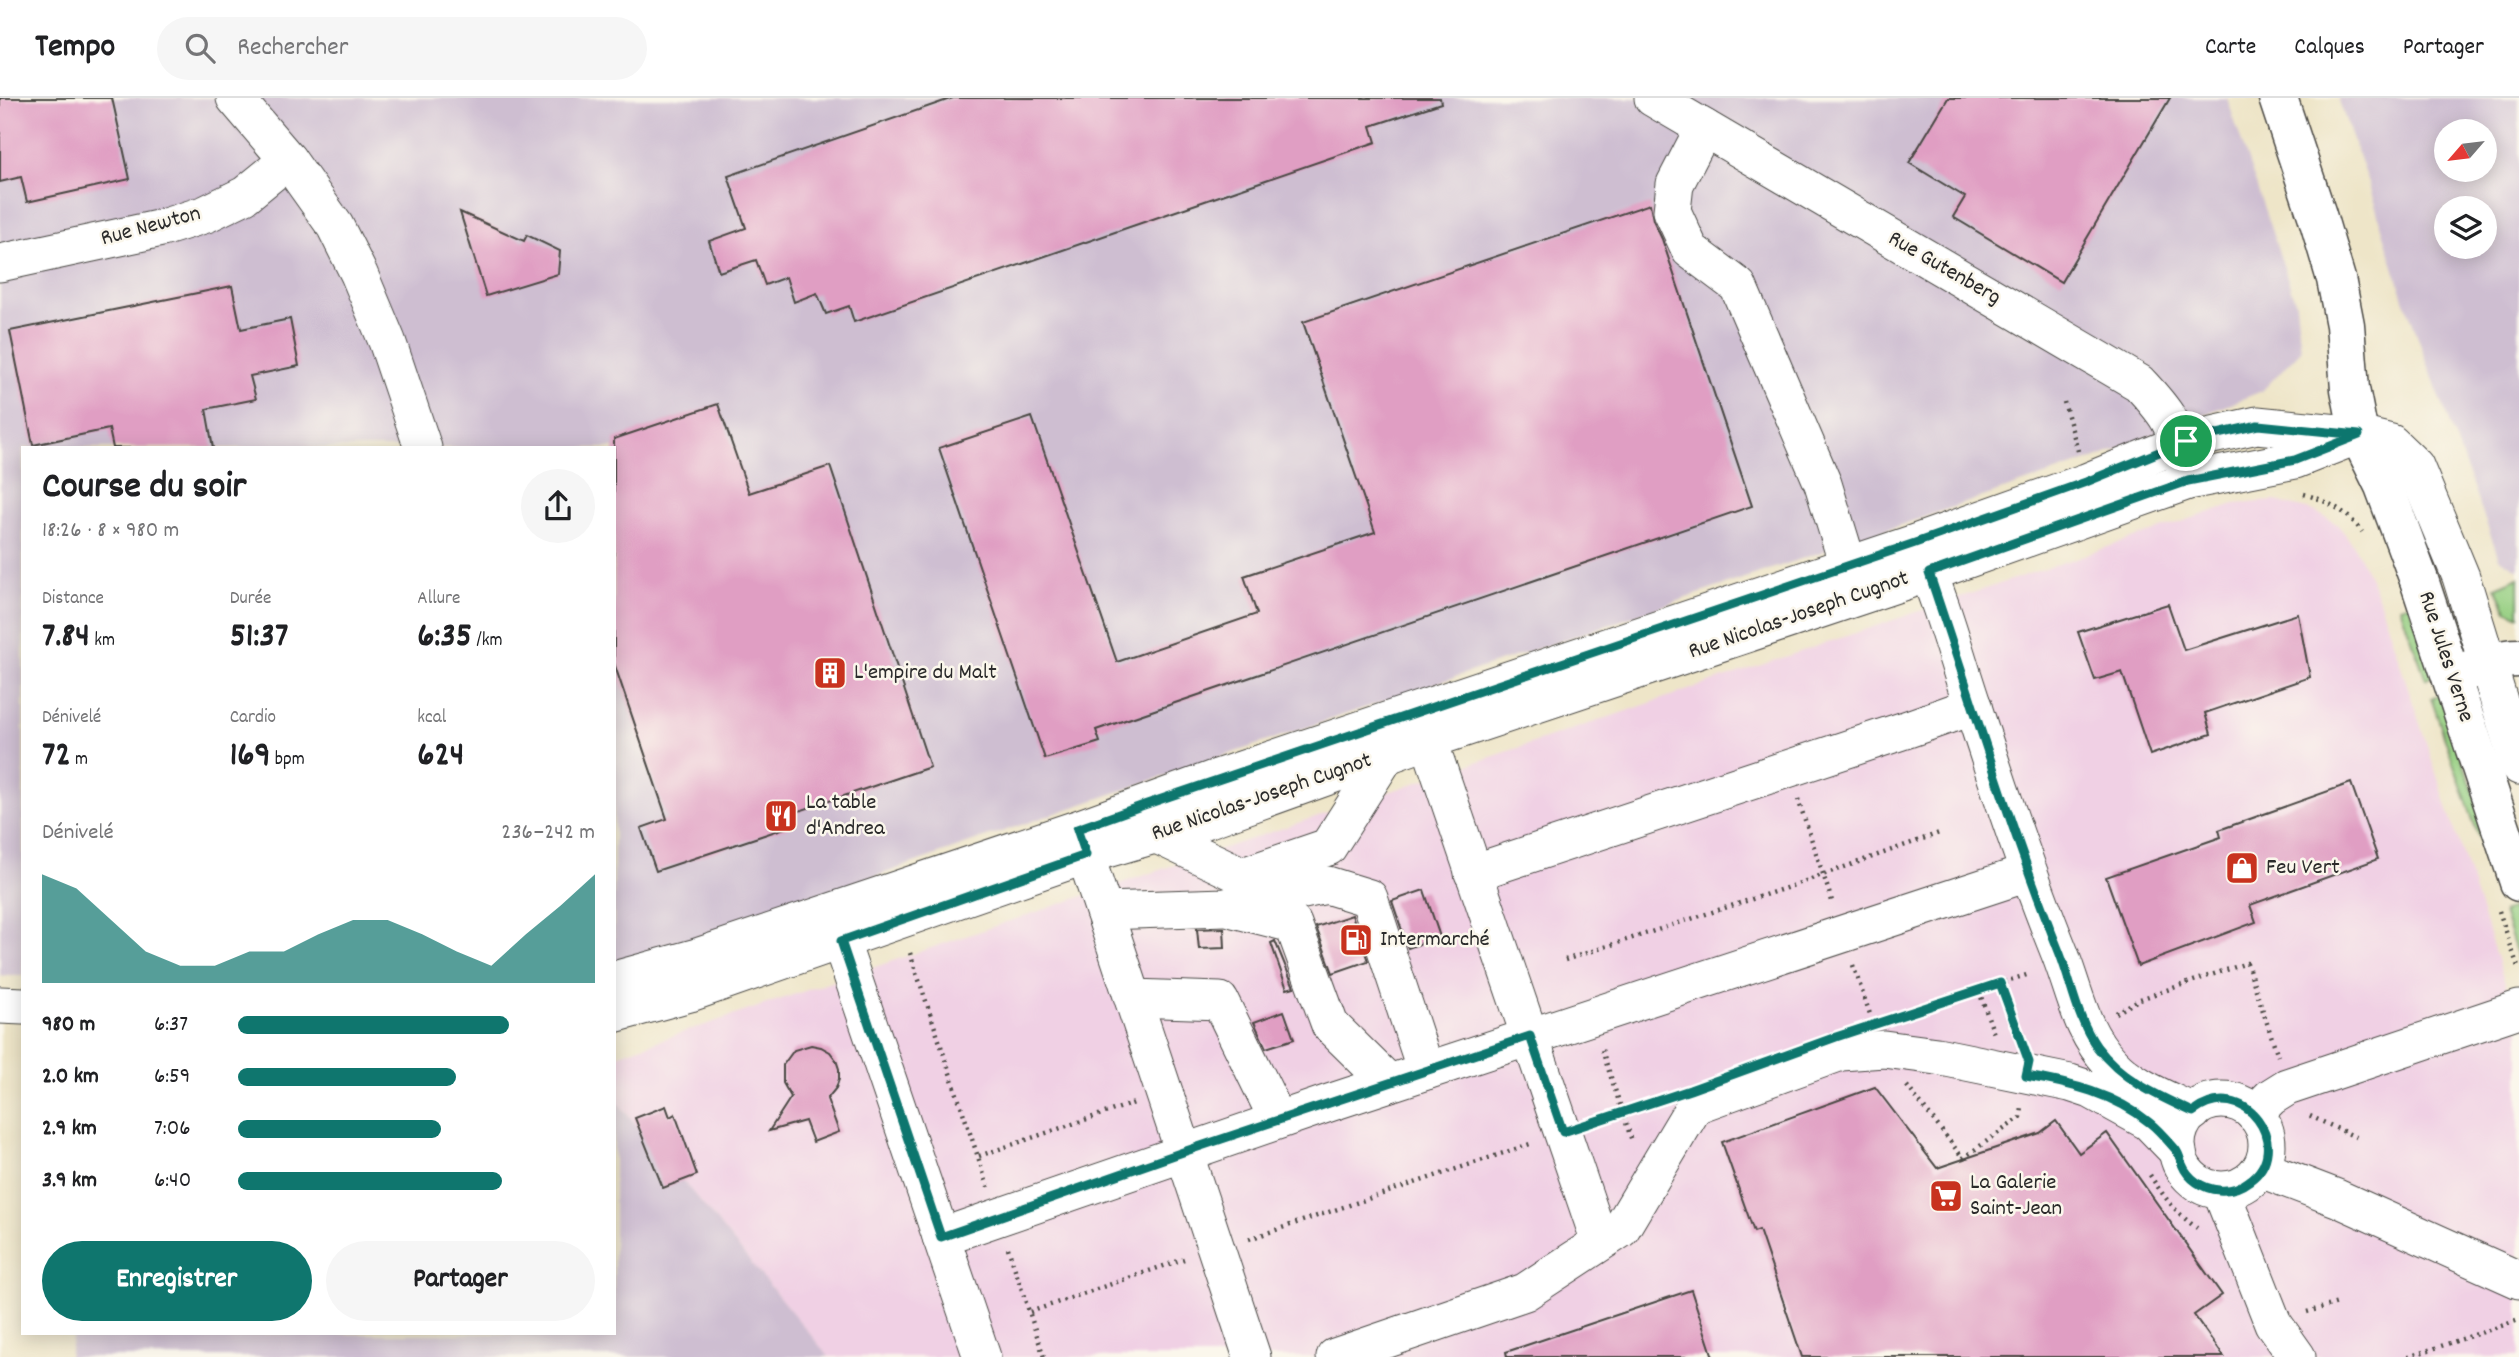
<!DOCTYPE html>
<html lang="fr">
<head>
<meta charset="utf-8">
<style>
  body { margin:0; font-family:Dekko,sans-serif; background:#f6f6f6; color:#202124; height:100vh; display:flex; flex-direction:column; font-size:26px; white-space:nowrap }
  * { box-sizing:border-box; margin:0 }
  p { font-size:23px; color:#757577 }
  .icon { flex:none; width:38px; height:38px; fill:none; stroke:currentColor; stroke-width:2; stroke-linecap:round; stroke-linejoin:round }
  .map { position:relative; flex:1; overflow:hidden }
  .panel { position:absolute; left:21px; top:348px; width:595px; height:889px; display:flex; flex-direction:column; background:#fff; border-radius:0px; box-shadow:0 4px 18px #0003 }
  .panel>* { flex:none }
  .needle { width:46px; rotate:242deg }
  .buttons { position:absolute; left:2434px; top:21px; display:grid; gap:14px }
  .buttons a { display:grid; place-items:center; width:63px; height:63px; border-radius:50%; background:#fff; box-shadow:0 4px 18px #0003; font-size:35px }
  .pin { position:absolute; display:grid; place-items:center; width:60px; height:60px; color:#fff; margin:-30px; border:4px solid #fff; border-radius:50%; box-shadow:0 2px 7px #0007 }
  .round { display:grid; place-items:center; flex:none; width:74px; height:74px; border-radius:37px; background:#f6f6f6 }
  .summary { display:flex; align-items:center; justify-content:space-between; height:119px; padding:0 21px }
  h1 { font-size:38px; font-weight:700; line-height:52px }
  .figures { display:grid; grid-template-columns:repeat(3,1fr); gap:10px; height:119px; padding:7px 21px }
  .figures div { display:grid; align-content:center }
  .figures b { font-size:35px; font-weight:700 }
  .figures small { font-size:19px; font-weight:400 }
  .figures p { font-size:19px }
  .chart { height:196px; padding:14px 21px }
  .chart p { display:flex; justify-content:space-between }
  .chart svg { width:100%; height:126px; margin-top:7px; fill:#0f766e; opacity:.7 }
  .button { display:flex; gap:14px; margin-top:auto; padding:14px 21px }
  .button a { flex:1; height:80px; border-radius:42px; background:#0f766e; color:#fff; font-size:28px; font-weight:700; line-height:80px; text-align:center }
  .button a+a { background:#f6f6f6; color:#202124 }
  ul { padding:0 21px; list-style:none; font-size:23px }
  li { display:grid; grid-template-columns:112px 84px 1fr; align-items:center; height:52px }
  li i { height:18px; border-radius:9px; background:#0f766e }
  header { display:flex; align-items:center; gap:42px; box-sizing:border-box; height:98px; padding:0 35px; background:#fff; border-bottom:2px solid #e0e0e0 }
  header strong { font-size:33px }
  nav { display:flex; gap:38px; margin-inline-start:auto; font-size:24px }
  .search { width:490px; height:63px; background:#f6f6f6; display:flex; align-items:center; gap:18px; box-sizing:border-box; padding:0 24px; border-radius:38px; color:#757577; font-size:26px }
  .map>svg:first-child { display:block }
  .built { fill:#f0d0e4 }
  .industrial { fill:#cebed1; fill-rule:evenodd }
  .green { fill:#96cf82; stroke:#607d56; stroke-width:2 }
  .building { fill:#e09ec3 }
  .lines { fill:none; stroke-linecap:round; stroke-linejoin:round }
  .minor-casing { stroke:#484743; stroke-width:39 }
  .major-casing { stroke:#484743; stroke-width:41 }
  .path { stroke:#484743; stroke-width:4.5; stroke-dasharray:2 5; stroke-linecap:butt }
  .minor { stroke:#fff; stroke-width:37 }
  .major { stroke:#fff; stroke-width:38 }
  .route-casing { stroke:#fff; stroke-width:14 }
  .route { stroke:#0f766e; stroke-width:9 }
  .labels { text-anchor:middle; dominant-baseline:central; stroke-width:5; stroke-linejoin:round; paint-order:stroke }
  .street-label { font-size:23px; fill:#2b2b2b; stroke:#fbf7ec }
  .poi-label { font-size:23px; fill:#2b2b2b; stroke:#fbf7ec; text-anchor:start }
</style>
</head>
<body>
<header>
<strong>Tempo</strong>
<div class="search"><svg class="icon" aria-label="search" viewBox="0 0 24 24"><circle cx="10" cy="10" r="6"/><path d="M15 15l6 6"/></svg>Rechercher</div>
<nav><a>Carte</a><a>Calques</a><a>Partager</a></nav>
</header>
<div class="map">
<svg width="2519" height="1259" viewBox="0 0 2519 1259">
  <rect width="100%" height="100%" fill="#fbf7ec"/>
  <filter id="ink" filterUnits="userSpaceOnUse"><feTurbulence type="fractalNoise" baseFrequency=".0143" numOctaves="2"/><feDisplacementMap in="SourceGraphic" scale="14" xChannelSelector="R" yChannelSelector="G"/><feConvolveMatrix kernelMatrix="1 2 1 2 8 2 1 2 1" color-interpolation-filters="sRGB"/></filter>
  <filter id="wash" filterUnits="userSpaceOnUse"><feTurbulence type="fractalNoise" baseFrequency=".00686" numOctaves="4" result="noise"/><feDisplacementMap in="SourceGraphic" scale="28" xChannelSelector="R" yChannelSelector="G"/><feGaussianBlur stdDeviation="1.57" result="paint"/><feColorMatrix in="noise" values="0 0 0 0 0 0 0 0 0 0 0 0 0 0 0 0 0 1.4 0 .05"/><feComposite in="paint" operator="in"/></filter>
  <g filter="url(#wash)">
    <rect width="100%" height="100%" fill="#eee5c8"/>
    <polygon class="built" points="2275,403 2314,413 2337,426 2353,446 2366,472 2378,498 2519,928 2519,1259 829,1259 614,1000 614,958 2234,406"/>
    <g class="industrial">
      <polygon points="0,0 2227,0 2296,206 2301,252 2262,293 2094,361 1018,728 687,845 614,866 614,350 23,350 23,878 0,878"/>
      <path d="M 2338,0 L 2519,0 L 2519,472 L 2499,460 L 2404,201 L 2371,94 ZM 2485,33 L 2485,72 L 2446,72 L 2446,33 ZM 2485,110 L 2485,149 L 2446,149 L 2446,110 Z"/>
      <polygon points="614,1000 829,1259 69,1259 73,1236 614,1236"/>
    </g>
    <g class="green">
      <polygon points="2519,479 2519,518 2507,512 2496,489"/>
      <polygon points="2409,506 2435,578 2426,581 2400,509"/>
      <polygon points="2440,596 2497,763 2488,766 2431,600"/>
      <polygon points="2512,810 2519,830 2519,863 2503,814"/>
    </g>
    <g id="blocks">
      <g class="building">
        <polygon points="0,0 112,0 130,81 27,104 21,79 0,84"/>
        <polygon points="953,0 1440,0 1441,5 1371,28 1376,44 854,224 849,208 826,216 817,195 794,204 786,179 765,187 756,162 719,174 709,143 746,130 728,78"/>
        <polygon points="1948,0 2170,0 2061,184 1953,119 1965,99 1909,65"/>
        <polygon points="1650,106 1653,122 1662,141 1752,408 1096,632 1100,644 1045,661 939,350 1032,319 1117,564 1257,516 1244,478 1375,434 1303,224"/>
        <polygon points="460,114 524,143 527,137 560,153 558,176 486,198"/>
        <polygon points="232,188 241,231 290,221 299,268 250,278 256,301 206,311 213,350 113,350 109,331 33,347 10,233"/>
        <polygon points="718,306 749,395 830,368 930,669 790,716 794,727 656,773 641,730 667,721 614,565 614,341"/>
        <polygon points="2168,506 2184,552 2298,516 2310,579 2205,615 2211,636 2150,657 2122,574 2095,582 2078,534"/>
        <polygon points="2351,685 2378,761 2250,807 2256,824 2138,868 2106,779 2221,739 2219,732"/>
        <polygon points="1424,792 1440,839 1408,850 1392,803"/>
        <polygon points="1352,817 1368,863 1333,875 1316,829"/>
        <polygon points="1224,830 1225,850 1199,851 1197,831"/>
        <polygon points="1275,843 1294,889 1287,891 1271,845"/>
        <polygon points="1284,913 1294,941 1266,950 1254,924"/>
        <polygon points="811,947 821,949 830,954 836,962 839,971 839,981 836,990 827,1001 839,1034 813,1044 805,1023 769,1033 791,999 783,985 783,967 794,952"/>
        <polygon points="1875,989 1937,1070 2040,1035 2056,1023 2079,1055 2107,1035 2222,1197 2194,1217 2224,1259 1802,1259 1759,1132 1754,1134 1722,1044"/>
        <polygon points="666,1008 670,1019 675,1016 697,1077 663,1090 635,1020"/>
        <polygon points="1691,1192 1713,1259 1507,1259 1506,1254"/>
      </g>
    </g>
  </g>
  <g filter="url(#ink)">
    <use href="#blocks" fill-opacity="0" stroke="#484743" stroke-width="2"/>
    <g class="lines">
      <defs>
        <g id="minor">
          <polyline points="235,0 288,62 335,128 359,176 387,243 423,350"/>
          <path d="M 1653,0 L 2139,285 C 2167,315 2176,327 2185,368"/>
          <polyline points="1704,30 1675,86 1672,113 1690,152 1738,188 1823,386 1855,490"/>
          <polyline points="0,165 162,130 206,116 245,97 288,62"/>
          <path d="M 1918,451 C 1941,501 1955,555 1972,606 C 1999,691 2027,774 2060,856 C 2076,897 2080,932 2111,965 C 2133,989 2164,1000 2193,1014"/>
          <polyline points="1421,620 1600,1144"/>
          <polyline points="1078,735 1252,1259"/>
          <polyline points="1157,737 1243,778 1328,749 1386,658"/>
          <polyline points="1473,775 1908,631 1973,608"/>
          <polyline points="1234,811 1293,826 1330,927 1389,985"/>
          <polyline points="1104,813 1225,809 1327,787 1369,800 1426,973"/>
          <polyline points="833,821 982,1259"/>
          <polyline points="614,882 697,859 1077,731 1211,682 1915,445 2086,384 2186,343 2257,327 2359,337 2391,345 2415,368 2461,479 2519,668"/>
          <polyline points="1133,900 1220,903 1278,1022"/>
          <polyline points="0,907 23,908"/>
          <polyline points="614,916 690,895 1086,757 1209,721 1429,642 1929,475 2188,383 2295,362 2351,340"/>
          <circle cx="2222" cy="1047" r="45"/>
          <polyline points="2254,1016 2271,999 2287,989 2519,911"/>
          <polyline points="2261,1071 2337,1100 2519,1182"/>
          <polyline points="2221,1093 2273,1225 2297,1259"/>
          <polyline points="941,1139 1329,1005 2028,775"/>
          <polyline points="1335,1259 1525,1194 1621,1131 1695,1007 1841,954 1884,951 1937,958 2070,985 2091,992 2149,1024 2178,1054"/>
        </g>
        <g id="major">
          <polyline points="2278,0 2317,117 2336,181 2345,227 2350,291 2359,337 2384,388 2419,482 2519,784"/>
          <path d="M 2452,579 C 2474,570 2495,560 2519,560"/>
        </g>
      </defs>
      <use href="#minor" class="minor-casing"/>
      <use href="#major" class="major-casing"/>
      <g class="path">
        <polyline points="2064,304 2078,353"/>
        <path d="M 2304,396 C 2328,403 2347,413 2362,434"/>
        <polyline points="1798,701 1833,806"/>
        <polyline points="2499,813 2519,872"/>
        <polyline points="910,855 988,1089"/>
        <polyline points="1565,862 1786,790 1942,734"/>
        <polyline points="1853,867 1871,919"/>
        <polyline points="1979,893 1994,936"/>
        <polyline points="2116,915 2140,901 2247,865 2278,958"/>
        <polyline points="1905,917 2000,885"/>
        <polyline points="2020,940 2000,885 2030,876"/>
        <polyline points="1602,952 1632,1043"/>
        <polyline points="1907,988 1963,1060 2021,1019 2022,1009"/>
        <polyline points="2310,1018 2360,1041"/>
        <polyline points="1594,1024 1655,1004"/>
        <polyline points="979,1058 1134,1005"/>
        <path d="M 2150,1077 C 2163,1098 2177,1116 2197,1130"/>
        <polyline points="1249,1141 1533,1045"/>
        <polyline points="1008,1150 1044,1259"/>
        <polyline points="1030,1214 1184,1161"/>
        <polyline points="2307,1214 2338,1205"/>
        <polyline points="2408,1259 2519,1222"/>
      </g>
      <use href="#minor" class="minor"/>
      <use href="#major" class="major"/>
    </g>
  </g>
  <g class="lines" filter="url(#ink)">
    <defs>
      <path id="route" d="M 2258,327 L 2359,337 L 2295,362 L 2188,383 L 1929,475 C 1972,602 2010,731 2060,856 C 2072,887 2077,921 2097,949 C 2122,982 2156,997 2193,1014 C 2244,975 2296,1050 2249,1083 C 2240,1090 2230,1093 2219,1092 C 2203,1091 2188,1081 2182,1066 C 2180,1061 2179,1056 2176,1052 C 2168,1043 2159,1032 2150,1025 C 2115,996 2070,985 2026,978 L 2029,964 L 2000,885 L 1836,939 L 1690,992 L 1563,1034 L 1530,938 L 1183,1054 L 941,1139 L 841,843 L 1086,757 L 1077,731 L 1144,707 L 1915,445 L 2086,384 L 2186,343 Z"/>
    </defs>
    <use href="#route" class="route-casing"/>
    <use href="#route" class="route"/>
  </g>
  <defs>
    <symbol id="building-square" viewBox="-11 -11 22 22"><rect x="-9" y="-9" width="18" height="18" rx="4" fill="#c8321e" stroke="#fbf7ec"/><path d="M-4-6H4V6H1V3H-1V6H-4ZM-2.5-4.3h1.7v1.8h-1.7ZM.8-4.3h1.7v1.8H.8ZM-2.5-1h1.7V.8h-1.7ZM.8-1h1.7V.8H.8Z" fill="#fff"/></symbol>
    <symbol id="restaurant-square" viewBox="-11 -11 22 22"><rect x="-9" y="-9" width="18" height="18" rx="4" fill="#c8321e" stroke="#fbf7ec"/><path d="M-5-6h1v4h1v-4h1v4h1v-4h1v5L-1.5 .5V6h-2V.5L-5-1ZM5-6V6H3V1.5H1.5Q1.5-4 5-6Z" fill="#fff"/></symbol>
    <symbol id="shop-square" viewBox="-11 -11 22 22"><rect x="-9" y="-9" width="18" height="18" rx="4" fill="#c8321e" stroke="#fbf7ec"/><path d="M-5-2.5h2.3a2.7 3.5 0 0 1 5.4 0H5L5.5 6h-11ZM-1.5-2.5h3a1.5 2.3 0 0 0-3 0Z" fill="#fff"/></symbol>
    <symbol id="fuel-square" viewBox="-11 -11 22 22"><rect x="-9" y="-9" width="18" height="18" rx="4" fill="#c8321e" stroke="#fbf7ec"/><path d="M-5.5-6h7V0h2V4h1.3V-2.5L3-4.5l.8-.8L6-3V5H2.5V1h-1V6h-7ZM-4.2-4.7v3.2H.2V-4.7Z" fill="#fff"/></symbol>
    <symbol id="supermarket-square" viewBox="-11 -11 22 22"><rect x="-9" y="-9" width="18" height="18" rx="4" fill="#c8321e" stroke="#fbf7ec"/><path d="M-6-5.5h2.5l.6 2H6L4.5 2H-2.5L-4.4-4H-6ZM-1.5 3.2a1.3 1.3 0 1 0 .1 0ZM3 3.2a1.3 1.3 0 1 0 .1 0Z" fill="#fff"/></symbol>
  </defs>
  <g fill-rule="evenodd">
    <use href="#building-square" x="811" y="556" width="38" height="38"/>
    <use href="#restaurant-square" x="762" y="699" width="38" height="38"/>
    <use href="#shop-square" x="2223" y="751" width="38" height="38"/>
    <use href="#fuel-square" x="1337" y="823" width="38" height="38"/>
    <use href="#supermarket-square" x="1927" y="1079" width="38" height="38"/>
  </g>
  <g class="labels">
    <g class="street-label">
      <text transform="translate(151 129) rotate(-15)">Rue Newton</text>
      <text transform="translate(1944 171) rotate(30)">Rue Gutenberg</text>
      <text transform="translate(1799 518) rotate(-19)">Rue Nicolas-Joseph Cugnot</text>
      <text transform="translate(2445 559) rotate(72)">Rue Jules Verne</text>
      <text transform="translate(1262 700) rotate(-19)">Rue Nicolas-Joseph Cugnot</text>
    </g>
    <g class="poi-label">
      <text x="854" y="575">L'empire du Malt</text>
      <text x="806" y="705">La table<tspan x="806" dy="26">d'Andrea</tspan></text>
      <text x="2266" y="770">Feu Vert</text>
      <text x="1380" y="842">Intermarché</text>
      <text x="1970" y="1085">La Galerie<tspan x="1970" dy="26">Saint-Jean</tspan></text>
    </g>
  </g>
</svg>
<div class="buttons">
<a><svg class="needle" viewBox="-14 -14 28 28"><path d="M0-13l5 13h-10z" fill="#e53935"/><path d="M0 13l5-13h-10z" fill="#757577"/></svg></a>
<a><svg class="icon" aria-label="layers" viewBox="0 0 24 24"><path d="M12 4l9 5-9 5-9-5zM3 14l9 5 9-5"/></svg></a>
</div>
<div class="pin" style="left:2186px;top:343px;background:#1e9e55"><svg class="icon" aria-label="arrive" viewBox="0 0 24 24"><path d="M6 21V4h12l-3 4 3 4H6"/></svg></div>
<section class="panel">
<div class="summary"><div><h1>Course du soir</h1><p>18:26 · 8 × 980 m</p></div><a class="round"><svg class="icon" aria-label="share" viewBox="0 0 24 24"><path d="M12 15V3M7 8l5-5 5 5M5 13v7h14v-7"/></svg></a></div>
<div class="figures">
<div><p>Distance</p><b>7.84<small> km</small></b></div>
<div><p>Durée</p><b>51:37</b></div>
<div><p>Allure</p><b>6:35<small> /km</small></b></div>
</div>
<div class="figures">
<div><p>Dénivelé</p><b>72<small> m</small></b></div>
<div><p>Cardio</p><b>169<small> bpm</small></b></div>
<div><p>kcal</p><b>624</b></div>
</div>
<div class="chart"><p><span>Dénivelé</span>236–242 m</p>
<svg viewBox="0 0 160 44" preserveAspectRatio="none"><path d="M0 44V6L10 11L20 22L30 33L40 38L50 38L60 33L70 33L80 27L90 22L100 22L110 27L120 33L130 38L140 27L150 17L160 6V44z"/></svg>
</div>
<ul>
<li><b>980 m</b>6:37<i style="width:76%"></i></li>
<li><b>2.0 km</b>6:59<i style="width:61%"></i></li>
<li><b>2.9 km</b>7:06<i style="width:57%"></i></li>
<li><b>3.9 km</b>6:40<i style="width:74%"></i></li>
</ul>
<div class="button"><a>Enregistrer</a><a>Partager</a></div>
</section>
</div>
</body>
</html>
